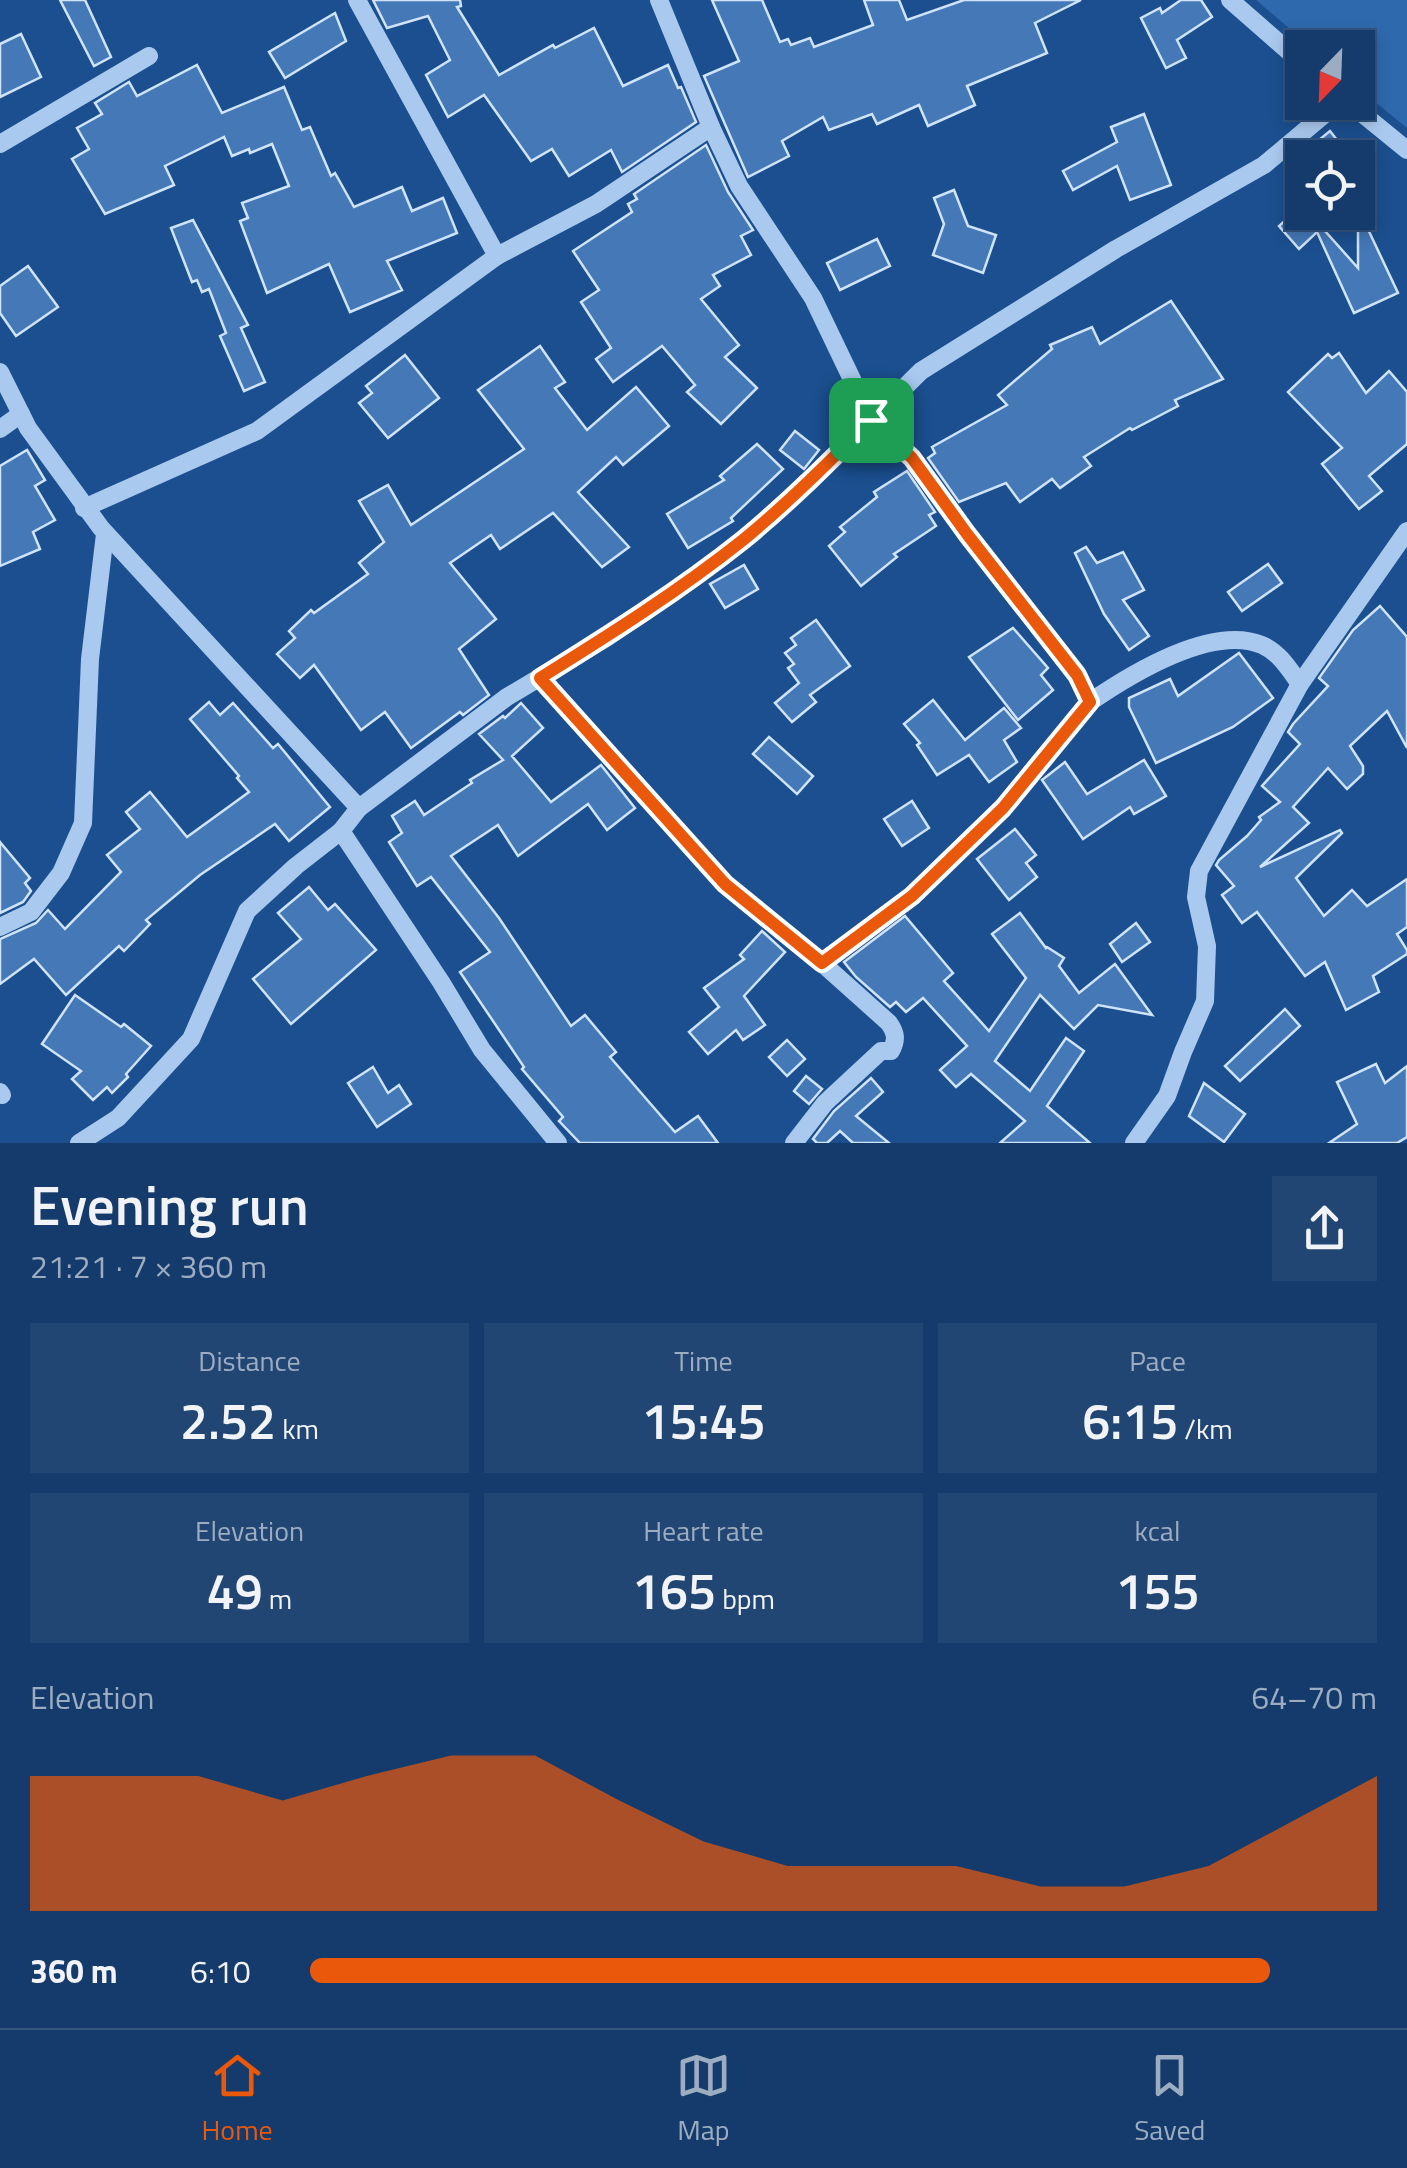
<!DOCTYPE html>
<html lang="en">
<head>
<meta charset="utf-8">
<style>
  body { margin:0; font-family:"Titillium Web",sans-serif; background:#214673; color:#f1f3f6; height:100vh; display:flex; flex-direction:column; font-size:38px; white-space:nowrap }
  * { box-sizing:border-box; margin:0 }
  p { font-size:32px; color:#9dadc1 }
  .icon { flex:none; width:55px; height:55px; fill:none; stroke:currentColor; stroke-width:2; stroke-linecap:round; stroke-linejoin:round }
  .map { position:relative; height:1143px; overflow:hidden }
  .drawer { display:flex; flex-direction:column; background:#143b6b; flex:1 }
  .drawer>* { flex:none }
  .needle { width:65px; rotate:203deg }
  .tools { position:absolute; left:1285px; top:30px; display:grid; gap:20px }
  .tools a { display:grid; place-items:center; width:90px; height:90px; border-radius:0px; background:#143b6b; box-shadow:0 5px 15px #0003,0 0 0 2px #33557e; font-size:50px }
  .pin { position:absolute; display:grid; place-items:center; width:85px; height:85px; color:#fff; margin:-42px; border-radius:20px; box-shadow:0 5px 15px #0006 }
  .round { display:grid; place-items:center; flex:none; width:105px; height:105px; border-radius:0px; background:#214673 }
  .overview { display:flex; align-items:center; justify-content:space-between; height:170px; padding:0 30px }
  h1 { font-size:55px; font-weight:600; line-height:75px }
  .figures { display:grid; grid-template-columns:repeat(3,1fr); gap:15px; height:170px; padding:10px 30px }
  .figures div { display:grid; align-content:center; border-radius:0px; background:#214673; text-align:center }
  .figures b { font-size:50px; font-weight:600 }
  .figures small { font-size:28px; font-weight:400 }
  .figures p { font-size:28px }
  .chart { height:280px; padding:20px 30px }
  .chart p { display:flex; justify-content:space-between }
  .chart svg { width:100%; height:180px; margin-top:10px; fill:#ea580c; opacity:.7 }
  ul { padding:0 30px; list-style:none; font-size:32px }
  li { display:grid; grid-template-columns:160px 120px 1fr; align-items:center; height:75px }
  li i { height:25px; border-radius:12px; background:#ea580c }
  .tab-bar { display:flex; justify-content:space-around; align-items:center; height:140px; border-top:2px solid #33557e; background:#143b6b; font-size:28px; color:#9dadc1 }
  .tab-bar a { display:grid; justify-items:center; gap:5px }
  .tab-bar .on { color:#ea580c }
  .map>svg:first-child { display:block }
  .green { fill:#2e69ad }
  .building { fill:#4478b7; stroke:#cfe3fa; stroke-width:2.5 }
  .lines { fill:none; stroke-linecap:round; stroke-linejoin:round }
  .minor { stroke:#a9c9ee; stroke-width:18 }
  .route-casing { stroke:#fff; stroke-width:20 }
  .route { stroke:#ea580c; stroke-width:12 }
</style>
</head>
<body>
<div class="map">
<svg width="1407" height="1143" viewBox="0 0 1407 1143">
  <rect width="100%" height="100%" fill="#1b4f8f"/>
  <polygon class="green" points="1256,0 1407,0 1407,128 1358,88 1358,48 1311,47"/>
  <g class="building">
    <polygon points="60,0 85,0 111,57 94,66"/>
    <polygon points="373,0 460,0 461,6 457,7 499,75 553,45 555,48 594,28 623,86 668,65 678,88 681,87 696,122 622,172 611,150 569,176 552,149 531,161 484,95 448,117 426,75 450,60 428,16 387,28"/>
    <polygon points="712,0 762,0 780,42 788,39 791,45 810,38 814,47 873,25 864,0 899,0 907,20 964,0 1081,0 1035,23 1047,53 967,86 975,105 928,126 919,105 877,124 872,114 829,130 823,117 782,141 789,156 748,177 704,76 739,61"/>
    <polygon points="1181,0 1201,0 1212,17 1177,40 1186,58 1166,68 1141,18 1160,8 1162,13"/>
    <polygon points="335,13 346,41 285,78 269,52"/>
    <polygon points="21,34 41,77 0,97 0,44"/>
    <polygon points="197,65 222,113 284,87 302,130 310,127 331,176 335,173 354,207 402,187 412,211 443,198 457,233 387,261 402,290 350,312 329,264 267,293 240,221 248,218 242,203 289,186 272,144 250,153 249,149 232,156 224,137 165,166 174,185 105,214 72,159 89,149 77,128 102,114 95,103 129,82 137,96"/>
    <polygon points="1144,114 1171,185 1130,200 1117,166 1073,190 1063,171 1117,142 1111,127"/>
    <polygon points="1330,131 1351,158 1297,158"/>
    <polygon points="706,145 728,192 753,230 741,236 751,255 713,275 720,286 701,299 739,345 725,357 757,388 721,424 687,392 695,385 662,346 613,382 596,359 611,348 581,302 599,290 573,251 632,212 628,204 637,199 634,194"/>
    <polygon points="954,190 968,226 996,235 983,273 933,255 944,224 934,198"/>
    <polygon points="1302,205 1302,212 1308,212 1358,268 1358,208 1398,293 1354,313 1317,232 1299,249 1279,226"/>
    <polygon points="193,220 248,325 241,328 265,382 244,391 220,336 226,333 209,289 202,292 197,280 192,282 171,228"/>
    <polygon points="877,239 890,266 840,290 827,263"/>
    <polygon points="28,266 58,307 16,336 0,313 0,286"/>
    <polygon points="1171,301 1223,379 1175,400 1178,406 1132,430 1130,428 1084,457 1091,466 1060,488 1052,479 1020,502 1006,483 959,502 928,458 935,453 932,447 1007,405 998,395 1052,349 1050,345 1092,327 1100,344"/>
    <polygon points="540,346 565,382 555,388 587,430 636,387 669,426 623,465 616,457 578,492 629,547 602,567 553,513 500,549 491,535 450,563 496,619 459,649 489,695 463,715 460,712 411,748 385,712 361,730 314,665 300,678 277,654 295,638 289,631 311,610 314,613 368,574 359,563 384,542 359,501 388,485 411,525 524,449 478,390"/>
    <polygon points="1339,353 1366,393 1389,371 1407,392 1407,444 1369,476 1382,491 1359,509 1322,464 1342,448 1288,392 1328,354 1332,358"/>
    <polygon points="405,355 439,398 388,438 359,403 372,393 366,386"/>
    <polygon points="795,431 819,450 804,469 780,450"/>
    <polygon points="757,444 783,469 731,518 733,521 688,548 667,514 724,480 720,476"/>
    <polygon points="27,450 45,480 35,486 55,520 33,532 40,549 0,566 0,466"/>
    <polygon points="907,471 935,512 929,515 936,526 894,554 897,557 861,586 829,546 845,532 840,527 877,497 874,492"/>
    <polygon points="1086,547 1097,563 1123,552 1144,590 1123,600 1149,636 1129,650 1104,614 1075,553"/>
    <polygon points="1268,564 1282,583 1242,611 1228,592"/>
    <polygon points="744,565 758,589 725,608 710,584"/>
    <polygon points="1380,606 1407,637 1407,748 1387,711 1350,746 1363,766 1363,774 1347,789 1328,768 1293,807 1309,823 1260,867 1340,830 1342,833 1296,878 1324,916 1352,890 1367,906 1407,879 1407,927 1397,934 1407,950 1407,954 1373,976 1379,992 1346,1010 1325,962 1305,976 1257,912 1242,923 1222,895 1234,886 1216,865 1219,860 1247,836 1261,820 1259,817 1280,802 1262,786 1300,744 1288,732 1293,724 1328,686 1319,678 1353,630"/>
    <polygon points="816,620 850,666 810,695 816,702 792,722 775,703 799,683 788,668 794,664 785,653 796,645 791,638"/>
    <polygon points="1013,628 1048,668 1041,675 1053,690 1018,720 969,657"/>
    <polygon points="1239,653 1273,698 1233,727 1156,763 1129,707 1129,698 1170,679 1178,696"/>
    <polygon points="933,700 965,740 1004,708 1021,728 1004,740 1017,762 989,782 969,755 937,775 917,745 920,743 904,724"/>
    <polygon points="209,702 220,715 233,703 273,748 278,744 330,807 289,841 275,824 200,875 146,920 150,924 124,951 119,946 66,995 34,959 0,984 0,939 36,923 48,910 65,929 121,872 107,855 140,829 126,812 150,792 187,837 249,792 237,778 239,776 190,719"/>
    <polygon points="521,703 543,728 512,756 551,802 601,765 635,808 607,830 588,804 518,856 498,825 451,856 499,918 571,1026 585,1015 616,1052 610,1057 675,1132 698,1116 718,1143 580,1143 559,1121 563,1117 522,1069 524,1067 460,972 490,952 431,877 417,886 389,842 402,833 392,816 415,801 424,815 472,783 470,780 503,760 479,734 503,716 505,718"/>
    <polygon points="769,737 813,776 797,794 753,754"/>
    <polygon points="1144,760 1166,796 1134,814 1130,807 1083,839 1042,780 1065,762 1087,794"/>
    <polygon points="912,801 929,828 902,846 884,819"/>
    <polygon points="1015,829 1036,855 1026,863 1037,877 1009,900 977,859"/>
    <polygon points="0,842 30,878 25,883 31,891 23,902 0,913"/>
    <polygon points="309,887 328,910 335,904 376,950 291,1024 253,979 301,939 278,913"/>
    <polygon points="1020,913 1046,948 1047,947 1064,958 1059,966 1079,993 1115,964 1152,1015 1098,1005 1074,1029 1040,995 995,1061 1030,1091 1066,1038 1084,1051 1047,1106 1090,1143 1000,1143 1025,1121 971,1074 956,1087 940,1070 967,1046 923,998 906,1012 896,1002 890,1007 856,977 844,962 905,916 953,973 944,981 989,1031 1026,978 992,934"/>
    <polygon points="1136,923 1150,942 1122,962 1110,944"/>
    <polygon points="762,931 785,952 744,996 765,1025 743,1040 736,1030 708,1054 689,1032 719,1007 704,988 744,959 740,955"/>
    <polygon points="75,995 121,1027 124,1024 151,1046 126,1074 128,1077 112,1093 107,1087 93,1100 72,1079 81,1071 42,1044"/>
    <polygon points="1285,1009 1300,1026 1240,1081 1225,1066"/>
    <polygon points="787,1040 805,1059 787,1076 769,1057"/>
    <polygon points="1376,1064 1385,1083 1407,1066 1407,1137 1397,1143 1329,1143 1357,1124 1337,1082"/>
    <polygon points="373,1067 388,1093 399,1085 411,1104 377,1127 348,1083"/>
    <polygon points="806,1076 822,1089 809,1104 794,1091"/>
    <polygon points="871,1078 883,1092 856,1116 889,1143 853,1143 840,1131 827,1143 817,1143 813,1139 834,1111"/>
    <polygon points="1204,1083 1245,1114 1224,1142 1189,1116"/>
  </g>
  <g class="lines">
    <g class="minor">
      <polyline points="357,0 497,256"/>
      <polyline points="659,0 711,127 739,186 813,298 871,419 912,457 967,535 1077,675 1090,702 1003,808 911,896 822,963"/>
      <polyline points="1230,0 1302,63"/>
      <polyline points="1348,102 1407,150"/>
      <polyline points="0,144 149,56"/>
      <polyline points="0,372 28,428 101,528 359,808 341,831 441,982 482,1050 558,1143"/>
      <polyline points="0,429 21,414"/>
      <polyline points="84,508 257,431 497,256 596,204 711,127"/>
      <path d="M 540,678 L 725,884 L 822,963 L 889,1023 C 896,1033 897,1040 891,1051 L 881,1051 L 825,1103 L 794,1143"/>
      <path d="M 1090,702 C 1131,674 1212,624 1262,645 C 1280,653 1289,669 1300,684"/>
      <polyline points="359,808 507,697 606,638 695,577 745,538 808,483 921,371 1116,249 1264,165 1339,102"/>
      <polyline points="0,927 31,912 61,873 83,823 90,659 105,534"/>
      <polyline points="0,1092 2,1095"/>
      <polyline points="79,1143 118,1118 191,1039 247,911 296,866 341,831"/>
      <polyline points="1134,1143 1167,1096 1183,1052 1205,1001 1207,946 1196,897 1199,871 1300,684 1407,531"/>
    </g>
  </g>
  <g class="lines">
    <defs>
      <path id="route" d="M 871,420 L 912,458 L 967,534 L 1077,675 L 1090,702 L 1003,808 L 912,896 L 822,963 L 725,884 L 540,678 C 609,635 679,591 743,540 C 788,503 830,461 871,420 Z"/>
    </defs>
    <use href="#route" class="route-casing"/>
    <use href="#route" class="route"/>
  </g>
</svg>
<div class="tools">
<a><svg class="needle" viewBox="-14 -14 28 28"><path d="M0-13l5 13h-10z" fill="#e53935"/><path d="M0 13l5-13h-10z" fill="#9dadc1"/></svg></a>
<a><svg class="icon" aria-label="locate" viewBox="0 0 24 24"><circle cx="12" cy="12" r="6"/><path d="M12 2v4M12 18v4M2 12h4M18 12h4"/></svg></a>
</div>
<div class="pin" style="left:871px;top:420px;background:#1e9e55"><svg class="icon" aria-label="arrive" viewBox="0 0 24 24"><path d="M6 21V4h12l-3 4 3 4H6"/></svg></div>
</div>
<section class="drawer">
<div class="overview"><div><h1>Evening run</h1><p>21:21 · 7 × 360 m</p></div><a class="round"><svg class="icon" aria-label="share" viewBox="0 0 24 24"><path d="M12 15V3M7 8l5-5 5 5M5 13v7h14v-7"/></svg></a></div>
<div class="figures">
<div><p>Distance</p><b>2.52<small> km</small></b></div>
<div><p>Time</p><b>15:45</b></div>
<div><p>Pace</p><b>6:15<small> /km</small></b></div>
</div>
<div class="figures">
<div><p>Elevation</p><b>49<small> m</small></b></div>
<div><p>Heart rate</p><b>165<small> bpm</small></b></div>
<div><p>kcal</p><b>155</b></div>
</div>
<div class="chart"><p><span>Elevation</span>64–70 m</p>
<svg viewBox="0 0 160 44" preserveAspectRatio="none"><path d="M0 44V11L10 11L20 11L30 17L40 11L50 6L60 6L70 17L80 27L90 33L100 33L110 33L120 38L130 38L140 33L150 22L160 11V44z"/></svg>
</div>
<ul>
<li><b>360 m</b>6:10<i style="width:90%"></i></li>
</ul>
</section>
<nav class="tab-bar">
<a class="on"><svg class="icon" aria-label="home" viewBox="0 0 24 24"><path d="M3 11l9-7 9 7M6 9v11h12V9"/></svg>Home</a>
<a><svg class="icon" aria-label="map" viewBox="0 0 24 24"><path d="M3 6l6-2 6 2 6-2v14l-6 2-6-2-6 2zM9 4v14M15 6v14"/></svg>Map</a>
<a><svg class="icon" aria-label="saved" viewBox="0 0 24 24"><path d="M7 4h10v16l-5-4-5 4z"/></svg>Saved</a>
</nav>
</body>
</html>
